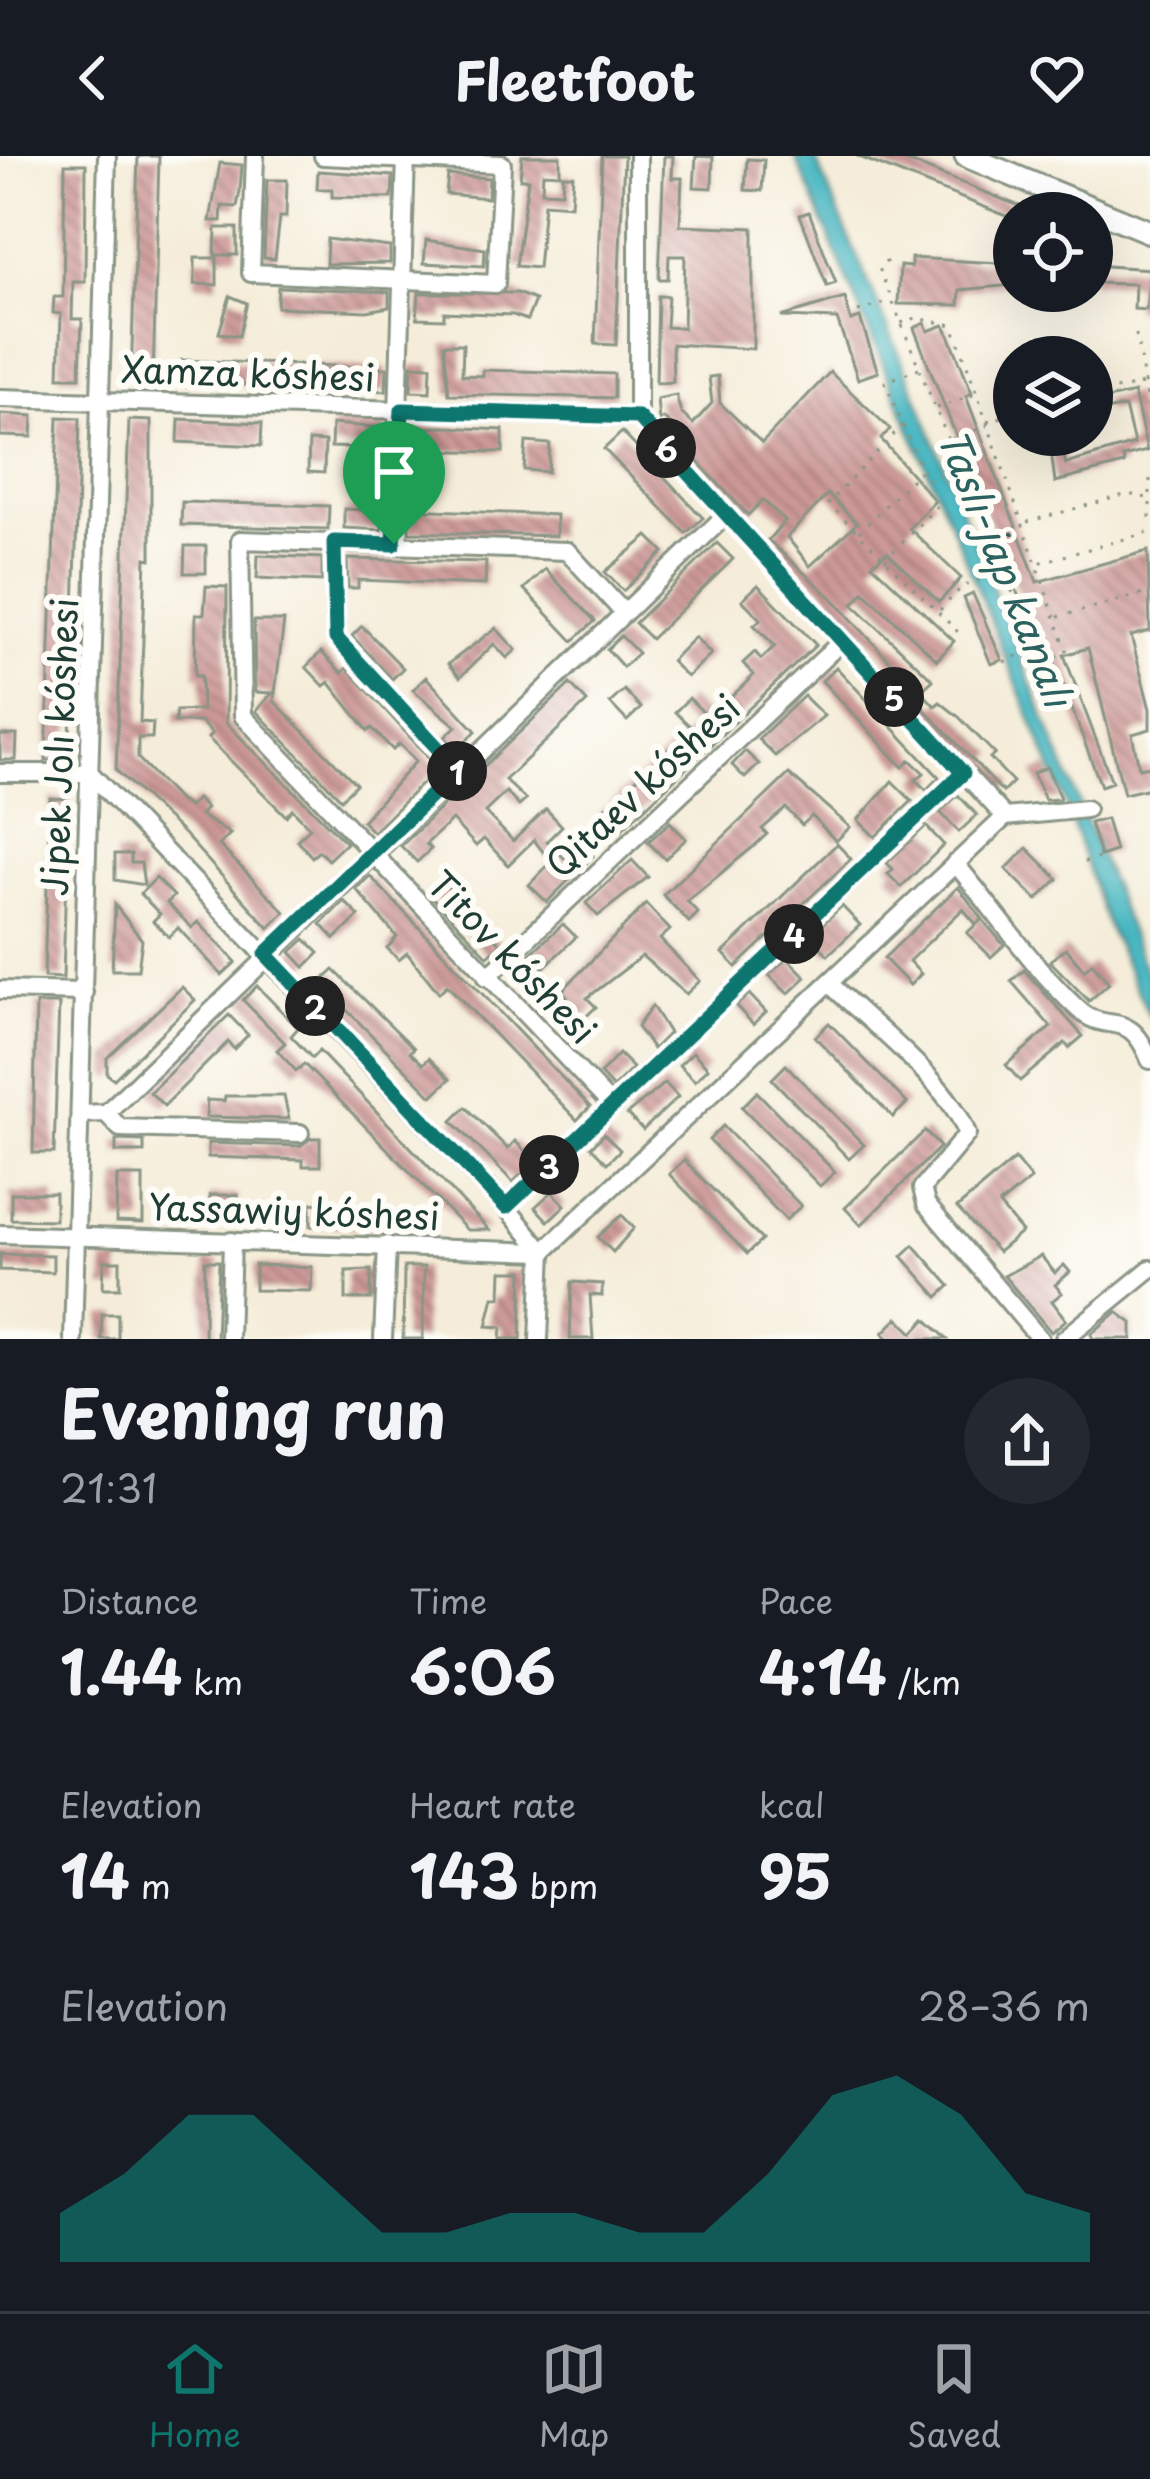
<!DOCTYPE html>
<html lang="en">
<head>
<meta charset="utf-8">
<style>
  body { margin:0; font-family:"Playpen Sans",sans-serif; background:#242831; color:#f1f3f6; height:100vh; display:flex; flex-direction:column; font-size:45px; white-space:nowrap }
  * { box-sizing:border-box; margin:0 }
  p { font-size:39px; color:#9ea1a6 }
  .icon { flex:none; width:66px; height:66px; fill:none; stroke:currentColor; stroke-width:2; stroke-linecap:round; stroke-linejoin:round }
  .map { position:relative; height:1183px; overflow:hidden }
  .panel { display:flex; flex-direction:column; background:#171b24; flex:1 }
  .panel>* { flex:none }
  .controls { position:absolute; left:993px; top:36px; display:grid; gap:24px }
  .controls a { display:grid; place-items:center; width:120px; height:120px; border-radius:50%; background:#171b24; box-shadow:0 12px 48px #0002; font-size:60px }
  .pin { position:absolute; display:grid; place-items:center; width:102px; height:102px; color:#fff; margin:-123px -51px; border-radius:50% 50% 50% 0; rotate:-45deg; box-shadow:0 0 12px #0007 }
  .pin .icon { rotate:45deg }
  .km { position:absolute; width:60px; height:60px; margin:-30px; border-radius:50%; background:#222; color:#fff; font-size:33px; line-height:60px; text-align:center }
  .round { display:grid; place-items:center; flex:none; width:126px; height:126px; border-radius:63px; background:#242831 }
  .overview { display:flex; align-items:center; justify-content:space-between; height:204px; padding:0 60px }
  h1 { font-size:66px; font-weight:700; line-height:90px }
  .metrics { display:grid; grid-template-columns:repeat(3,1fr); gap:18px; height:204px; padding:12px 60px }
  .metrics div { display:grid; align-content:center }
  .metrics b { font-size:60px; font-weight:700 }
  .metrics small { font-size:33px; font-weight:400 }
  .metrics p { font-size:33px }
  .chart { height:336px; padding:24px 60px }
  .chart p { display:flex; justify-content:space-between }
  .chart svg { width:100%; height:216px; margin-top:12px; fill:#0f766e; opacity:.7 }
  header { display:flex; justify-content:space-between; align-items:center; height:156px; padding:0 60px; background:#171b24; font-size:54px; font-weight:700 }
  .dock { display:flex; justify-content:space-around; align-items:center; height:168px; border-top:3px solid #363941; background:#171b24; font-size:33px; color:#9ea1a6 }
  .dock a { display:grid; justify-items:center; gap:6px }
  .dock .current { color:#0f766e }
  .map>svg:first-child { display:block }
  .water { fill:#47b6c1; stroke:#337a7a; stroke-width:3 }
  .building { fill:url(#building-back-hatch); fill-rule:evenodd }
  .lines { fill:none; stroke-linecap:round; stroke-linejoin:round }
  .minor-casing { stroke:#8a9586; stroke-width:22 }
  .major-casing { stroke:#8a9586; stroke-width:27 }
  .path { stroke:#8a9586; stroke-width:3; stroke-dasharray:3 9; stroke-linecap:butt }
  .minor { stroke:#fff; stroke-width:16 }
  .major { stroke:#fff; stroke-width:21 }
  .route-casing { stroke:#fff; stroke-width:24 }
  .route { stroke:#0f766e; stroke-width:15 }
  .labels { text-anchor:middle; dominant-baseline:central; stroke-width:12; stroke-linejoin:round; paint-order:stroke }
  .street-label { font-size:36px; fill:#1f3d34; stroke:#fdfcf7 }
  .water-label { font-size:39px; font-style:italic; fill:#2b615e; stroke:#fdfcf7 }
</style>
</head>
<body>
<header><svg class="icon" aria-label="back" viewBox="0 0 24 24"><path d="M15 5l-7 7 7 7"/></svg>Fleetfoot<svg class="icon" aria-label="heart" viewBox="0 0 24 24"><path d="M12 20l-8-8c-3-5 5-10 8-4 3-6 11-1 8 4z"/></svg></header>
<div class="map">
<svg width="1150" height="1183" viewBox="0 0 1150 1183">
  <defs>
    <pattern id="building-back-hatch" width="6" height="6" patternUnits="userSpaceOnUse" patternTransform="scale(3)"><rect width="6" height="6" fill="#cd9997"/><path d="M-1 5l2 2M0 0l6 6M5-1l2 2" fill="none" stroke="#a67e7c"/></pattern>
  </defs>
  <rect width="100%" height="100%" fill="#fdfcf7"/>
  <filter id="ink" filterUnits="userSpaceOnUse"><feTurbulence type="fractalNoise" baseFrequency=".00833" numOctaves="2"/><feDisplacementMap in="SourceGraphic" scale="24" xChannelSelector="R" yChannelSelector="G"/><feConvolveMatrix kernelMatrix="1 2 1 2 8 2 1 2 1" color-interpolation-filters="sRGB"/></filter>
  <filter id="wash" filterUnits="userSpaceOnUse"><feTurbulence type="fractalNoise" baseFrequency=".004" numOctaves="4" result="noise"/><feDisplacementMap in="SourceGraphic" scale="48" xChannelSelector="R" yChannelSelector="G"/><feGaussianBlur stdDeviation="2.7" result="paint"/><feColorMatrix in="noise" values="0 0 0 0 0 0 0 0 0 0 0 0 0 0 0 0 0 1.4 0 .05"/><feComposite in="paint" operator="in"/></filter>
  <g filter="url(#wash)">
    <rect width="100%" height="100%" fill="#f5edd9"/>
    <polygon class="water" points="795,0 814,0 904,209 1150,825 1150,862 1105,764 1064,643 972,419"/>
    <g id="blocks">
      <g class="building">
        <polygon points="138,0 159,0 153,226 131,225"/>
        <polygon points="522,0 560,0 560,18 543,17 542,35 562,36 563,19 573,19 571,49 544,47 538,112 516,110 528,23 520,23"/>
        <polygon points="602,0 624,0 616,189 595,188"/>
        <polygon points="664,0 673,0 672,22 682,22 680,69 753,72 753,193 672,188 673,226 656,227 658,140 668,140 666,171 683,172 685,100 669,100 668,123 659,123"/>
        <polygon points="696,0 713,1 712,32 694,31"/>
        <polygon points="857,0 895,0 1037,57 1014,57 1014,63"/>
        <polygon points="747,3 764,4 762,35 745,34"/>
        <polygon points="220,7 242,9 240,35 237,51 222,50 221,65 210,65"/>
        <polygon points="65,8 86,8 85,126 73,126 72,163 82,163 80,221 59,221 61,158 53,157 54,141 63,141"/>
        <polygon points="318,15 393,20 392,42 332,41 332,33 317,33"/>
        <polygon points="448,19 489,22 488,42 446,38"/>
        <polygon points="267,24 287,24 286,61 280,61 275,103 264,102"/>
        <polygon points="809,56 836,127 827,130 800,59"/>
        <polygon points="216,72 237,72 237,99 215,99"/>
        <polygon points="327,83 390,91 390,107 326,108"/>
        <polygon points="426,84 485,93 484,110 424,107"/>
        <polygon points="195,102 217,102 217,129 195,128"/>
        <polygon points="911,102 1014,108 1014,129 960,134 959,149 898,148 900,110 911,111"/>
        <polygon points="1092,109 1150,113 1146,154 1134,153 1135,128 1092,127"/>
        <polygon points="278,131 389,136 389,151 367,155 277,151"/>
        <polygon points="419,137 517,137 535,144 527,164 513,159 444,156 444,163 417,162"/>
        <polygon points="230,140 247,147 239,180 219,177"/>
        <polygon points="845,142 851,165 860,162 878,216 858,223 837,163 781,161"/>
        <polygon points="925,167 928,175 944,169 950,181 972,237 966,240 1037,426 1148,395 1150,475 1131,480 1150,553 1150,573 1132,578 1139,612 1150,610 1150,632 1124,638 1088,492 1064,499 1112,626 1101,630 1052,500 1043,503 914,172"/>
        <polygon points="444,188 463,188 462,219 483,220 483,214 614,218 614,242 449,238"/>
        <polygon points="182,204 387,212 386,235 181,226"/>
        <polygon points="412,209 431,210 430,236 411,235"/>
        <path d="M 830,216 L 890,273 L 881,283 L 935,345 L 909,372 L 961,422 L 939,446 L 887,396 L 872,408 L 954,485 L 937,504 L 864,436 L 853,448 L 933,524 L 921,535 L 935,550 L 940,546 L 959,561 L 995,598 L 990,602 L 1013,626 L 1003,636 L 894,521 L 900,516 L 832,442 L 768,384 L 785,365 L 763,344 L 748,359 L 677,284 L 682,279 L 663,262 L 659,265 L 657,243 L 676,239 L 681,257 L 693,268 L 712,247 L 709,221 L 718,220 L 720,247 L 762,287 ZM 828,338 L 857,367 L 810,410 L 787,381 Z"/>
        <polygon points="1134,237 1147,295 1123,301 1124,308 1055,326 1049,279 1059,279 1066,308 1134,288 1125,251 1106,255 1103,244"/>
        <polygon points="0,258 33,260 32,281 0,280"/>
        <polygon points="58,261 80,262 71,553 69,604 46,604"/>
        <polygon points="179,263 262,267 261,290 178,286"/>
        <polygon points="129,264 151,265 151,403 146,402 140,566 153,567 152,582 138,582 138,602 177,643 189,651 197,643 206,652 200,659 230,678 219,689 285,756 269,772 184,678 116,614"/>
        <polygon points="332,268 385,272 384,301 362,300 363,292 331,291"/>
        <polygon points="445,271 503,274 503,296 410,294 411,272"/>
        <polygon points="622,276 703,362 686,377 604,293"/>
        <polygon points="309,285 325,286 324,317 308,316"/>
        <polygon points="526,286 550,288 548,316 524,314"/>
        <polygon points="182,346 329,350 328,373 181,369"/>
        <polygon points="344,353 382,355 382,374 344,372"/>
        <polygon points="409,353 556,359 556,380 409,376"/>
        <polygon points="648,380 664,396 623,435 605,416"/>
        <polygon points="717,387 733,403 651,483 635,467"/>
        <polygon points="185,390 206,390 206,417 184,417"/>
        <polygon points="258,399 322,402 322,425 257,422"/>
        <polygon points="347,403 486,406 485,429 358,424 358,432 348,432"/>
        <polygon points="545,413 595,465 573,485 524,433"/>
        <polygon points="758,429 816,489 618,677 599,657 692,572 675,556 689,542 709,562 754,519 743,507 755,496 761,503 775,490 754,469 761,463 742,444"/>
        <polygon points="206,430 227,431 226,567 346,687 328,704 319,695 312,701 297,684 310,672 292,653 286,660 208,582 212,578 201,566 175,566 176,555 202,554 201,520 195,520 196,458 204,458"/>
        <polygon points="973,438 1002,504 991,508 964,442"/>
        <polygon points="254,465 284,465 274,545 356,628 341,643 256,555 272,537 255,536"/>
        <polygon points="362,470 403,512 392,523 352,480"/>
        <polygon points="496,472 516,494 507,502 494,488 460,521 448,508"/>
        <polygon points="621,480 638,497 623,511 607,493"/>
        <polygon points="695,481 711,498 687,521 671,505"/>
        <polygon points="321,496 342,517 347,512 438,612 373,676 362,665 416,605 399,588 393,594 372,572 368,575 329,526 324,530 306,511"/>
        <polygon points="836,511 939,621 926,634 916,624 924,617 910,604 903,611 822,525"/>
        <polygon points="426,521 476,575 457,594 445,581 456,570 413,534"/>
        <polygon points="570,528 587,546 505,624 526,644 519,650 506,636 485,656 513,685 546,653 562,670 547,685 566,704 581,689 593,700 547,746 529,729 551,706 534,684 508,709 484,683 476,690 452,664 426,688 431,693 417,706 401,690"/>
        <polygon points="624,534 641,552 627,565 610,547"/>
        <polygon points="804,540 824,560 775,600 758,583"/>
        <polygon points="0,579 17,579 16,604 0,604"/>
        <polygon points="745,595 759,608 745,622 732,609"/>
        <polygon points="1047,611 1060,642 1059,643 1045,644 1033,617"/>
        <polygon points="789,618 850,671 836,685 812,660 802,669 786,652 762,673 767,678 753,691 687,745 698,757 689,766 663,739"/>
        <polygon points="892,625 912,645 875,681 858,664"/>
        <polygon points="958,639 977,659 959,676 940,656"/>
        <polygon points="50,642 68,643 63,822 44,821"/>
        <polygon points="1106,663 1115,695 1100,700 1090,667"/>
        <polygon points="670,666 686,683 665,703 648,686"/>
        <polygon points="926,670 944,689 901,731 888,718 893,713 887,707"/>
        <polygon points="837,688 851,703 736,811 723,797"/>
        <polygon points="1027,692 1058,723 1037,744 1006,713"/>
        <polygon points="115,698 131,698 131,707 141,707 144,729 115,724"/>
        <polygon points="632,704 648,721 598,760 586,747"/>
        <polygon points="370,720 590,951 577,964 447,829 439,837 407,797 399,804 387,792 397,781 356,733"/>
        <polygon points="156,722 174,740 167,747 192,772 198,766 236,806 222,819 178,772 169,781 153,765 160,758 140,738"/>
        <polygon points="443,726 501,788 488,800 430,739"/>
        <polygon points="958,731 982,762 976,768 963,753 909,805 921,818 910,829 884,802"/>
        <polygon points="344,745 359,760 335,783 321,768"/>
        <polygon points="646,748 670,774 660,783 700,825 686,838 642,800 587,842 596,851 577,869 569,861 565,865 554,853 567,840 562,835"/>
        <polygon points="115,749 142,784 138,814 112,814"/>
        <polygon points="842,750 860,769 828,799 810,780"/>
        <polygon points="982,763 1004,789 991,801 967,777"/>
        <polygon points="563,768 576,781 542,813 529,799"/>
        <polygon points="305,783 319,797 305,811 291,796"/>
        <polygon points="1066,792 1084,814 1092,807 1109,827 1089,845 1050,805"/>
        <polygon points="787,802 806,821 788,838 769,819"/>
        <polygon points="334,814 414,892 410,896 423,908 429,902 450,923 432,940 320,827"/>
        <polygon points="1024,814 1083,880 1069,892 1065,887 1020,925 1006,909 1051,871 1011,825"/>
        <polygon points="257,830 298,872 291,880 312,902 319,895 489,1074 467,1074 304,908 296,915 277,894 285,887 243,844"/>
        <polygon points="182,831 195,844 114,923 107,918 107,902"/>
        <polygon points="749,838 766,856 753,868 736,850"/>
        <polygon points="36,848 59,848 54,997 33,997"/>
        <polygon points="652,850 669,877 653,893 637,871"/>
        <polygon points="229,859 248,879 234,893 228,886 164,950 150,936"/>
        <polygon points="829,867 907,947 893,961 815,881"/>
        <polygon points="693,896 708,912 695,925 679,909"/>
        <polygon points="619,898 633,912 613,932 600,918"/>
        <polygon points="786,909 864,989 849,1003 772,923"/>
        <polygon points="665,927 678,941 643,974 627,958"/>
        <polygon points="757,936 835,1016 820,1030 742,951"/>
        <polygon points="225,940 284,940 289,963 206,961 207,944 224,945"/>
        <polygon points="466,951 508,993 515,985 535,1005 513,1026 452,965"/>
        <polygon points="723,970 801,1050 786,1064 709,984"/>
        <polygon points="925,975 940,991 861,1069 845,1052"/>
        <polygon points="604,978 620,994 607,1007 591,991"/>
        <polygon points="311,982 320,982 320,1010 303,1010 303,1004 208,1001 208,987 300,990"/>
        <polygon points="116,984 144,985 144,996 116,996"/>
        <polygon points="1015,1003 1031,1023 999,1049 1022,1076 998,1096 957,1052"/>
        <polygon points="684,1004 762,1084 747,1098 669,1018"/>
        <polygon points="117,1020 143,1020 143,1067 116,1066"/>
        <polygon points="552,1036 565,1049 548,1065 535,1051"/>
        <polygon points="11,1037 55,1037 55,1064 11,1063"/>
        <rect x="210" y="1039" width="28" height="16"/>
        <polygon points="311,1047 384,1056 394,1059 394,1072 311,1070"/>
        <polygon points="622,1059 634,1072 613,1096 598,1081"/>
        <polygon points="914,1089 950,1130 938,1141 902,1100"/>
        <polygon points="0,1098 53,1099 53,1116 0,1114"/>
        <polygon points="1041,1100 1055,1117 1064,1109 1070,1116 1055,1129 1062,1137 1052,1145 1066,1164 1051,1176 1004,1120"/>
        <polygon points="104,1105 120,1105 120,1132 103,1132"/>
        <polygon points="205,1105 219,1105 216,1183 204,1183"/>
        <polygon points="255,1109 312,1111 311,1135 255,1134"/>
        <polygon points="404,1111 424,1111 423,1183 403,1183"/>
        <polygon points="371,1114 371,1143 346,1143 346,1115"/>
        <polygon points="502,1115 523,1115 521,1183 501,1183 502,1171 487,1170 494,1141 501,1141"/>
        <polygon points="572,1126 602,1128 602,1140 590,1139 593,1183 570,1183"/>
        <polygon points="1117,1156 1132,1167 1132,1183 1093,1183 1091,1178"/>
        <polygon points="102,1158 118,1158 118,1183 101,1183"/>
        <polygon points="898,1162 913,1177 926,1163 947,1183 889,1183 883,1177"/>
      </g>
    </g>
  </g>
  <g filter="url(#ink)">
    <use href="#blocks" fill-opacity="0" stroke="#8a9586" stroke-width="3"/>
    <g class="lines">
      <defs>
        <g id="minor">
          <polyline points="255,0 251,117 496,128 502,8 323,0"/>
          <polyline points="0,242 638,261"/>
          <polyline points="638,261 1005,661"/>
          <polyline points="638,261 638,0"/>
          <polyline points="334,386 336,482 458,614"/>
          <polyline points="394,388 406,0"/>
          <polyline points="0,617 90,617 506,1051 543,1096 539,1183"/>
          <path d="M 955,707 C 995,755 1033,811 1078,853 C 1108,881 1128,849 1150,904"/>
          <polyline points="487,821 843,484"/>
          <path d="M 829,827 C 868,865 951,928 967,978 L 922,1032 L 926,1048 L 1040,1183"/>
          <polyline points="0,834 84,836"/>
          <polyline points="612,950 243,560 240,384 567,395 624,457"/>
          <polyline points="106,957 120,972 300,977"/>
          <polyline points="80,958 106,957 727,358"/>
          <polyline points="506,1051 963,617"/>
          <polyline points="0,1078 543,1096 1005,661 1086,653"/>
          <polyline points="73,1183 107,0"/>
          <polyline points="229,1183 232,1085"/>
          <polyline points="383,1183 387,1089"/>
          <polyline points="1064,1183 1150,1113"/>
        </g>
        <polyline id="major" points="966,0 1150,76"/>
      </defs>
      <use href="#minor" class="minor-casing"/>
      <use href="#major" class="major-casing"/>
      <g class="path">
        <polyline points="887,105 879,112 947,281 955,288 1040,507 1067,496 953,169 916,162 901,167"/>
        <polyline points="858,156 890,145"/>
        <polyline points="1136,178 1150,262"/>
        <polyline points="919,212 885,226 922,314 926,324 962,310"/>
        <polyline points="1092,239 1143,228"/>
        <polyline points="937,252 973,239"/>
        <polyline points="987,265 1014,258"/>
        <polyline points="903,269 828,347 958,476"/>
        <polyline points="952,283 987,270"/>
        <polyline points="1150,323 1150,369"/>
        <polyline points="1027,366 1128,338 1147,342"/>
        <polyline points="859,376 920,315"/>
        <polyline points="885,404 938,349"/>
        <polyline points="1006,416 1150,376"/>
        <polyline points="940,454 962,431 1002,415"/>
        <polyline points="1058,461 1150,436"/>
        <polyline points="1004,506 1034,492"/>
        <polyline points="1084,706 1099,702"/>
      </g>
      <use href="#minor" class="minor"/>
      <use href="#major" class="major"/>
    </g>
  </g>
  <g class="lines" filter="url(#ink)">
    <defs>
      <polygon id="route" points="402,254 638,261 963,617 506,1051 266,798 458,614 336,482 334,386 394,388"/>
    </defs>
    <use href="#route" class="route-casing"/>
    <use href="#route" class="route"/>
  </g>
  <g class="labels">
    <g class="street-label">
      <text transform="translate(248 216) rotate(2)">Xamza kóshesi</text>
      <text transform="translate(58 591) rotate(-88)">Jipek Jolı kóshesi</text>
      <text transform="translate(642 629) rotate(-43)">Qitaev kóshesi</text>
      <text transform="translate(513 800) rotate(46)">Titov kóshesi</text>
      <text transform="translate(294 1054) rotate(2)">Yassawiy kóshesi</text>
    </g>
    <g class="water-label">
      <text transform="translate(1007 411) rotate(68)">Taslı-jap kanalı</text>
    </g>
  </g>
</svg>
<div class="controls">
<a><svg class="icon" aria-label="locate" viewBox="0 0 24 24"><circle cx="12" cy="12" r="6"/><path d="M12 2v4M12 18v4M2 12h4M18 12h4"/></svg></a>
<a><svg class="icon" aria-label="layers" viewBox="0 0 24 24"><path d="M12 4l9 5-9 5-9-5zM3 14l9 5 9-5"/></svg></a>
</div>
<div class="pin" style="left:394px;top:388px;background:#1e9e55"><svg class="icon" aria-label="arrive" viewBox="0 0 24 24"><path d="M6 21V4h12l-3 4 3 4H6"/></svg></div>
<b class="km" style="left:457px;top:615px">1</b>
<b class="km" style="left:315px;top:850px">2</b>
<b class="km" style="left:549px;top:1009px">3</b>
<b class="km" style="left:794px;top:778px">4</b>
<b class="km" style="left:894px;top:541px">5</b>
<b class="km" style="left:666px;top:292px">6</b>
</div>
<section class="panel">
<div class="overview"><div><h1>Evening run</h1><p>21:31</p></div><a class="round"><svg class="icon" aria-label="share" viewBox="0 0 24 24"><path d="M12 15V3M7 8l5-5 5 5M5 13v7h14v-7"/></svg></a></div>
<div class="metrics">
<div><p>Distance</p><b>1.44<small> km</small></b></div>
<div><p>Time</p><b>6:06</b></div>
<div><p>Pace</p><b>4:14<small> /km</small></b></div>
</div>
<div class="metrics">
<div><p>Elevation</p><b>14<small> m</small></b></div>
<div><p>Heart rate</p><b>143<small> bpm</small></b></div>
<div><p>kcal</p><b>95</b></div>
</div>
<div class="chart"><p><span>Elevation</span>28–36 m</p>
<svg viewBox="0 0 160 44" preserveAspectRatio="none"><path d="M0 44V34L10 26L20 14L30 14L40 26L50 38L60 38L70 34L80 34L90 38L100 38L110 26L120 10L130 6L140 14L150 30L160 34V44z"/></svg>
</div>
</section>
<nav class="dock">
<a class="current"><svg class="icon" aria-label="home" viewBox="0 0 24 24"><path d="M3 11l9-7 9 7M6 9v11h12V9"/></svg>Home</a>
<a><svg class="icon" aria-label="map" viewBox="0 0 24 24"><path d="M3 6l6-2 6 2 6-2v14l-6 2-6-2-6 2zM9 4v14M15 6v14"/></svg>Map</a>
<a><svg class="icon" aria-label="saved" viewBox="0 0 24 24"><path d="M7 4h10v16l-5-4-5 4z"/></svg>Saved</a>
</nav>
</body>
</html>
